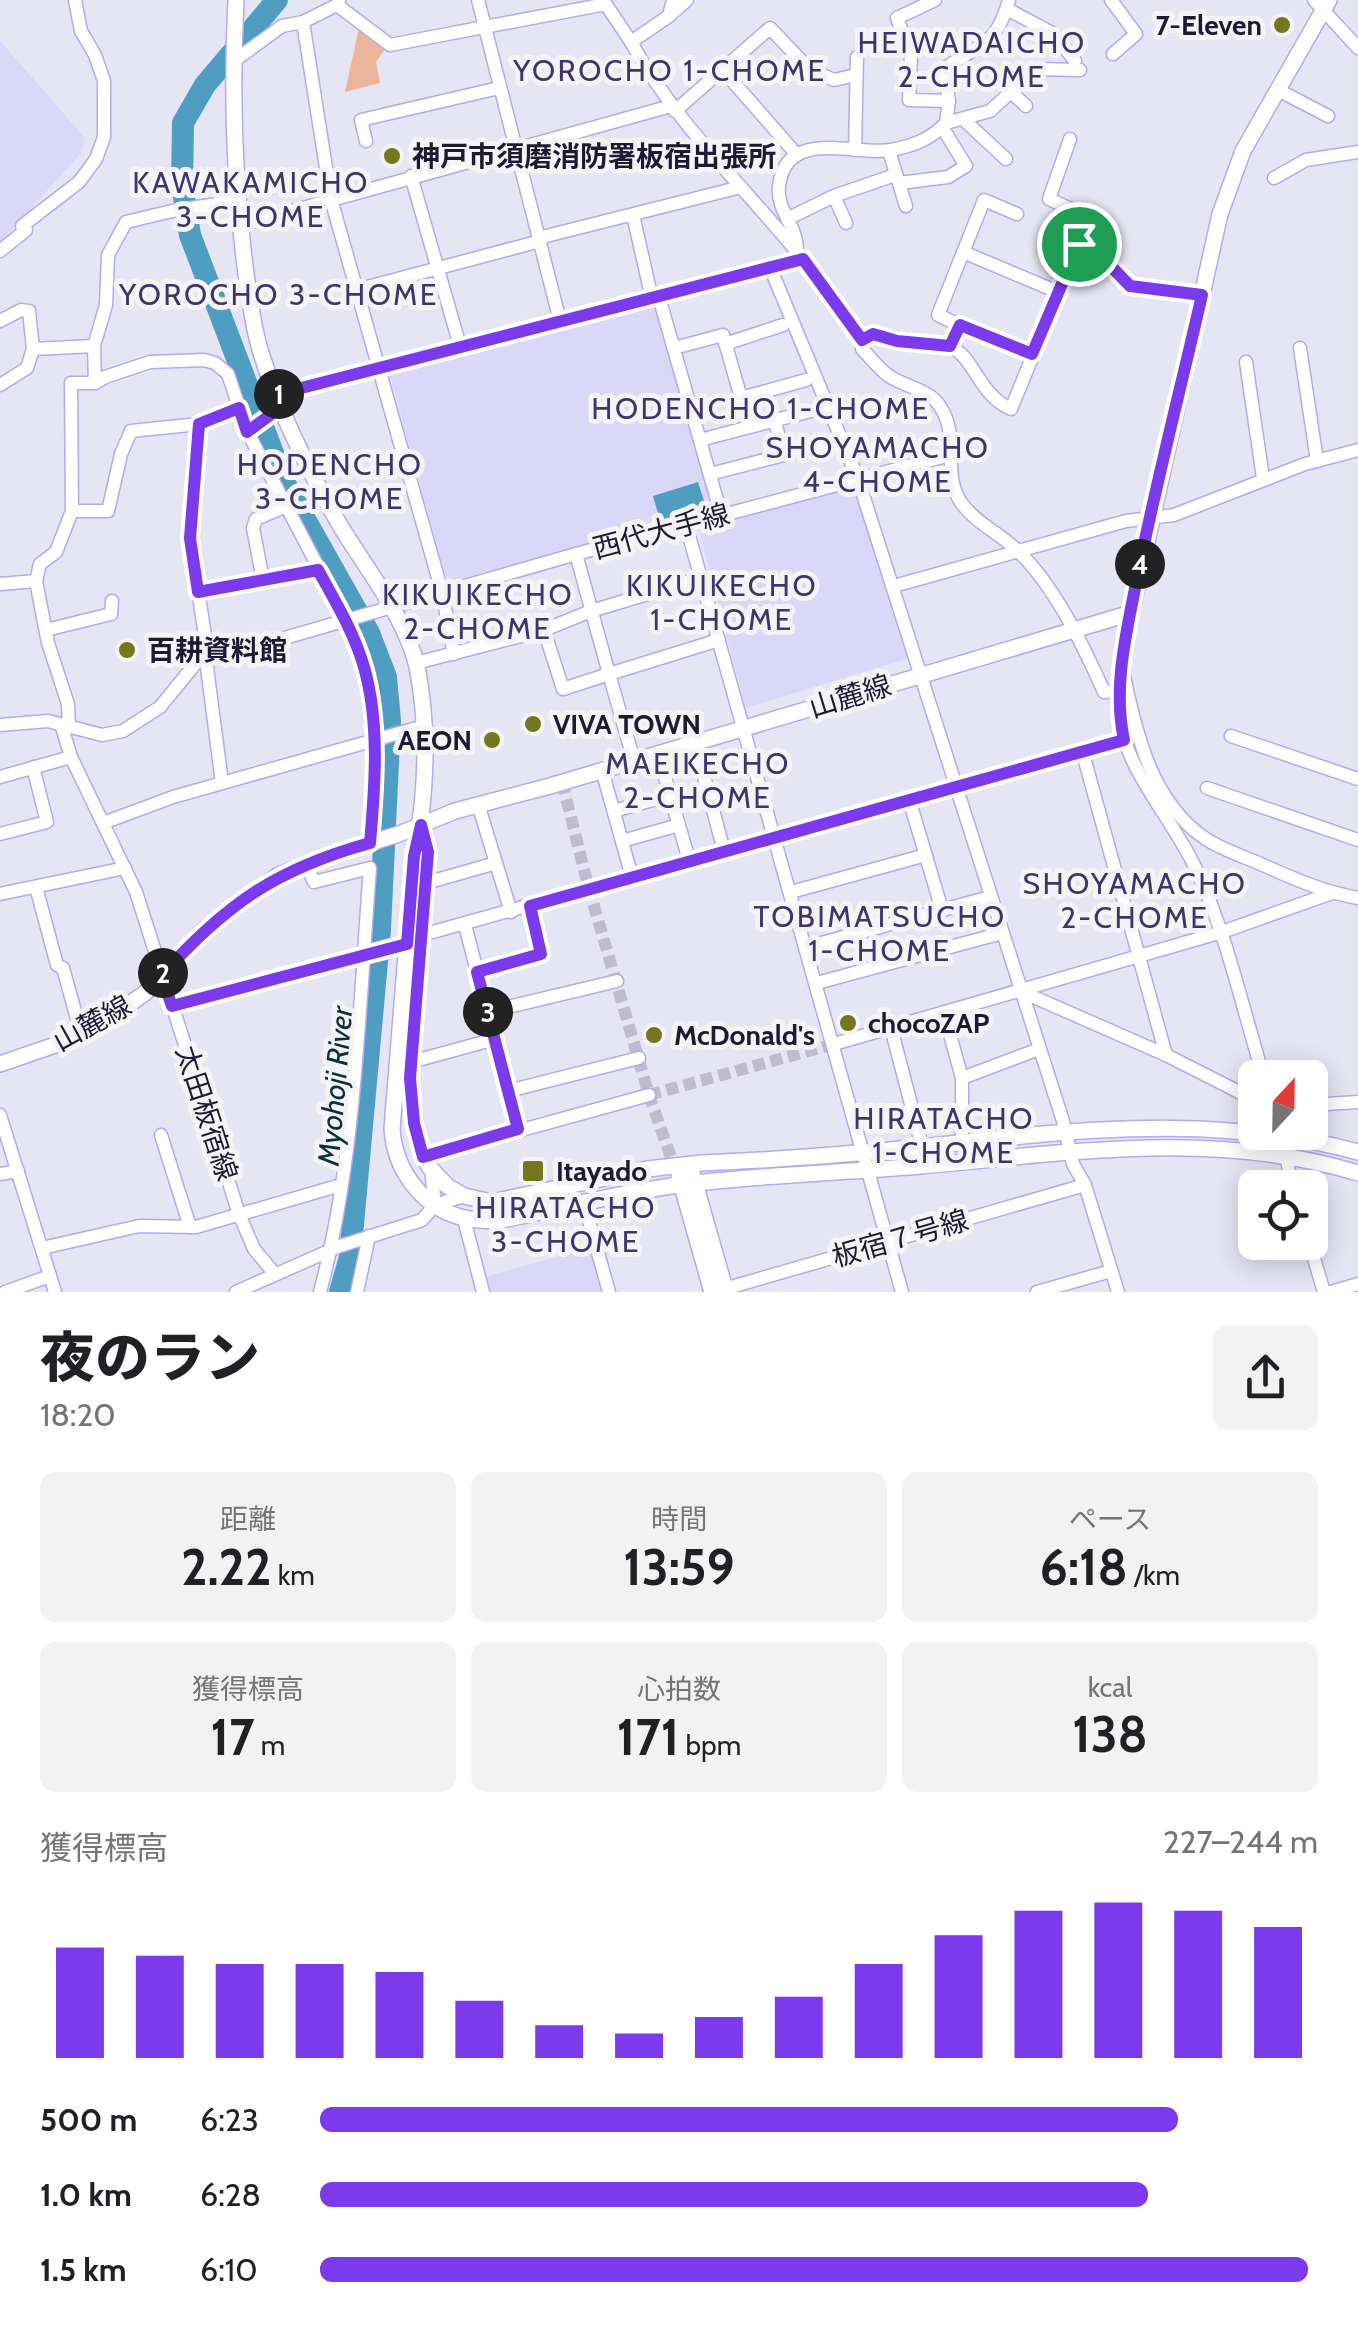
<!DOCTYPE html>
<html lang="ja">
<head>
<meta charset="utf-8">
<style>
  body { margin:0; font-family:Cabin,"Noto Sans JP",sans-serif; background:#f2f2f2; color:#202124; height:100vh; display:flex; flex-direction:column; font-size:38px; white-space:nowrap }
  * { box-sizing:border-box; margin:0 }
  p { font-size:32px; color:#757577 }
  .icon { flex:none; width:55px; height:55px; fill:none; stroke:currentColor; stroke-width:2; stroke-linecap:round; stroke-linejoin:round }
  .map { position:relative; height:1292px; overflow:hidden }
  .side { display:flex; flex-direction:column; background:#fff; flex:1 }
  .side>* { flex:none }
  .needle { width:65px; rotate:22deg }
  .buttons { position:absolute; left:1238px; top:1060px; display:grid; gap:20px }
  .buttons a { display:grid; place-items:center; width:90px; height:90px; border-radius:15px; background:#fff; box-shadow:0 5px 25px #0003; font-size:50px }
  .pin { position:absolute; display:grid; place-items:center; width:85px; height:85px; color:#fff; margin:-42px; border:5px solid #fff; border-radius:50%; box-shadow:0 2px 10px #0007 }
  .km { position:absolute; width:50px; height:50px; margin:-25px; border-radius:50%; background:#222; color:#fff; font-size:28px; line-height:50px; text-align:center }
  .round { display:grid; place-items:center; flex:none; width:105px; height:105px; border-radius:15px; background:#f2f2f2 }
  .overview { display:flex; align-items:center; justify-content:space-between; height:170px; padding:0 40px }
  h1 { font-size:55px; font-weight:800; line-height:75px }
  .stats { display:grid; grid-template-columns:repeat(3,1fr); gap:15px; height:170px; padding:10px 40px }
  .stats div { display:grid; align-content:center; border-radius:15px; background:#f2f2f2; text-align:center }
  .stats b { font-size:50px; font-weight:800 }
  .stats small { font-size:28px; font-weight:400 }
  .stats p { font-size:28px }
  .chart { height:280px; padding:20px 40px }
  .chart p { display:flex; justify-content:space-between }
  .chart svg { width:100%; height:180px; margin-top:10px; stroke:#7c3aed; stroke-width:6 }
  ul { padding:0 40px; list-style:none; font-size:32px }
  li { display:grid; grid-template-columns:160px 120px 1fr; align-items:center; height:75px }
  li i { height:25px; border-radius:12px; background:#7c3aed }
  .map>svg:first-child { display:block }
  .built { fill:#dbd7f8 }
  .green { fill:#eab598 }
  .water { fill:#4f9dc1 }
  .lines { fill:none; stroke-linecap:round; stroke-linejoin:round }
  .river { stroke:#4f9dc1; stroke-width:22 }
  .minor-tunnel { stroke:#bebcce; stroke-width:12; stroke-dasharray:12 6; stroke-linecap:butt }
  .minor-casing { stroke:#b3a9f1; stroke-width:15 }
  .major-casing { stroke:#b3a9f1; stroke-width:18 }
  .minor { stroke:#fff; stroke-width:12 }
  .major { stroke:#fff; stroke-width:15 }
  .route-casing { stroke:#fff; stroke-width:20 }
  .route { stroke:#7c3aed; stroke-width:12 }
  .poi-dot { fill:#75771e; stroke:#f4f4f4; stroke-width:4 }
  .labels { text-anchor:middle; dominant-baseline:central; stroke-width:10; stroke-linejoin:round; paint-order:stroke }
  .poi-label { font-size:28px; font-weight:bold; fill:#1f1935; stroke:#f4f4f4; text-anchor:start }
  .street-label { font-size:28px; fill:#1f1935; stroke:#f4f4f4 }
  .neighbourhood-label { font-size:30px; letter-spacing:2.5px; fill:#403370; stroke:#f4f4f4 }
  .water-label { font-size:30px; font-style:italic; fill:#0a2f3e; stroke:#f4f4f4 }
</style>
</head>
<body>
<div class="map">
<svg width="1358" height="1292" viewBox="0 0 1358 1292">
  <rect width="100%" height="100%" fill="#e6e5f4"/>
  <g class="built">
    <polygon points="0,41 85,138 81,153 0,243"/>
    <polygon points="654,305 713,510 455,581 445,575 389,372"/>
    <polygon points="850,488 856,491 909,658 746,708 698,527"/>
    <polygon points="593,1247 606,1292 489,1292 485,1277"/>
  </g>
  <polygon class="green" points="359,28 386,48 376,62 380,83 345,92"/>
  <g class="water">
    <polygon points="698,482 706,507 660,520 653,496"/>
    <polygon points="361,1251 352,1292 331,1292 339,1260"/>
  </g>
  <g class="lines">
    <polyline class="river" points="277,0 205,85 183,123 182,184 190,235 284,482 369,633 386,677 390,721 380,929 350,1257 340,1292"/>
    <g class="minor-tunnel">
      <polyline points="562,782 589,889 649,1095 674,1166"/>
      <polyline points="649,1095 834,1044"/>
    </g>
    <defs>
      <g id="minor">
        <polyline points="478,0 560,321"/>
        <polyline points="603,0 631,42"/>
        <path d="M 673,0 L 669,16 L 631,42 C 673,119 737,180 793,247 C 818,276 840,309 862,340 L 862,349 C 871,358 879,369 889,376 C 907,388 930,389 941,408 C 960,437 941,475 962,504 C 978,525 1003,535 1021,554 C 1056,589 1084,647 1104,692 L 1118,691"/>
        <polyline points="935,0 897,18 911,55 909,100 949,101"/>
        <polyline points="1111,0 1136,34 1113,54"/>
        <polyline points="1314,0 1358,48"/>
        <polyline points="337,5 390,45 606,4"/>
        <polyline points="1007,9 1054,34 1075,61"/>
        <polyline points="669,16 687,0"/>
        <polyline points="303,22 331,199 442,592 454,654"/>
        <polyline points="234,61 282,26 303,22 337,5 339,1"/>
        <polyline points="722,69 797,155"/>
        <polyline points="1278,90 1328,116"/>
        <polyline points="1011,92 1026,106"/>
        <polyline points="675,111 770,28 809,69 834,80 856,75"/>
        <polyline points="964,120 1006,159"/>
        <polyline points="946,123 990,111 1036,69 1080,70"/>
        <polyline points="1070,139 1049,199 1075,211 1079,244"/>
        <polyline points="366,141 361,120 499,88"/>
        <polyline points="855,150 857,57"/>
        <polyline points="889,151 906,206"/>
        <polyline points="411,176 460,346"/>
        <polyline points="1274,178 1306,160 1358,152"/>
        <polyline points="899,183 948,177 966,166 942,127"/>
        <polyline points="834,196 846,223"/>
        <polyline points="633,215 652,299"/>
        <polyline points="787,219 834,196 895,175"/>
        <polyline points="238,226 671,106"/>
        <polyline points="0,251 26,230 22,226 79,182 96,159 104,137 104,81 95,55 81,31 75,0"/>
        <path d="M 797,251 C 798,226 776,211 779,186 C 786,127 855,156 891,150 C 913,146 931,139 946,123 L 949,101 L 944,69 C 980,42 995,49 1009,0"/>
        <polyline points="963,252 1058,292"/>
        <polyline points="770,267 858,479 1063,1121 1073,1164 1085,1185 1118,1292"/>
        <polyline points="356,290 533,243 546,236 741,187"/>
        <polyline points="659,297 721,514"/>
        <polyline points="0,321 21,310 29,311 33,349 27,368 0,385"/>
        <polyline points="959,325 938,315 984,200 1017,214"/>
        <path d="M 862,340 L 873,334 C 894,340 937,340 951,347 C 974,357 979,395 1011,409 L 1079,244 L 1103,258 L 1130,286 L 1202,295"/>
        <polyline points="725,344 783,325"/>
        <polyline points="950,346 959,325 1033,354"/>
        <polyline points="674,348 723,335 741,398 806,380"/>
        <polyline points="1300,348 1317,461"/>
        <polyline points="33,349 94,346"/>
        <polyline points="1246,362 1263,478"/>
        <polyline points="95,383 94,346 106,305 108,255 126,222 172,211 236,201"/>
        <polyline points="275,395 803,259"/>
        <polyline points="199,424 190,538 206,642 205,652 222,783"/>
        <polyline points="776,426 784,455"/>
        <polyline points="247,431 281,407"/>
        <polyline points="700,440 818,409"/>
        <polyline points="710,474 842,440"/>
        <polyline points="72,511 108,511 121,454 131,431 199,424 239,408"/>
        <polyline points="686,525 902,1292"/>
        <polyline points="576,554 609,674 719,640"/>
        <polyline points="263,580 253,528 256,519 284,507"/>
        <polyline points="0,584 36,581"/>
        <polyline points="894,586 1126,521 1174,515 1305,464 1358,450"/>
        <polyline points="198,592 318,569"/>
        <path d="M 1131,613 C 1126,644 1114,680 1118,711 C 1124,769 1171,816 1195,867 C 1227,934 1242,1007 1264,1078"/>
        <polyline points="46,630 111,614 112,601"/>
        <polyline points="544,630 591,611 701,578"/>
        <polyline points="205,652 267,643 576,554 950,455"/>
        <polyline points="416,663 544,630 563,689 609,674 634,761"/>
        <path d="M 1124,676 C 1136,734 1152,803 1206,839 C 1223,850 1245,857 1263,865 C 1294,879 1324,892 1358,898"/>
        <polyline points="61,724 71,757 136,892 239,1214 254,1249 275,1274"/>
        <polyline points="0,725 48,721 102,735 123,731 160,707 205,652"/>
        <polyline points="69,727 68,704 48,643 36,581 40,564 56,552 72,511 71,383 95,383 105,377 150,362 204,360 215,363 228,374 247,431 347,622 364,667 375,750 370,843"/>
        <polyline points="1231,736 1358,779"/>
        <polyline points="695,743 724,851"/>
        <polyline points="1082,750 1166,1055"/>
        <polyline points="658,753 687,853 693,860"/>
        <polyline points="602,770 632,877"/>
        <polyline points="0,777 71,757"/>
        <polyline points="1207,788 1358,840"/>
        <polyline points="909,799 942,910"/>
        <polyline points="478,804 511,912"/>
        <polyline points="614,811 670,795"/>
        <polyline points="103,823 173,797 424,726"/>
        <polyline points="0,834 47,822 33,767"/>
        <polyline points="622,841 679,825"/>
        <path d="M 306,864 L 314,882 L 370,868 C 359,1007 356,1157 320,1292"/>
        <polyline points="426,883 496,863"/>
        <polyline points="36,887 57,965 63,968 81,1033"/>
        <polyline points="791,892 926,855"/>
        <polyline points="0,894 125,868"/>
        <polyline points="465,925 518,1129"/>
        <polyline points="422,935 1124,740"/>
        <polyline points="807,947 990,897"/>
        <polyline points="477,971 541,954 530,906"/>
        <polyline points="817,983 1002,933"/>
        <polyline points="1020,991 1166,1055 1241,1093 1255,1092"/>
        <polyline points="172,1006 407,944"/>
        <polyline points="487,1012 617,981"/>
        <polyline points="944,1013 962,1078 962,1142"/>
        <polyline points="891,1028 922,1146"/>
        <polyline points="834,1044 1222,932 1332,893"/>
        <polyline points="411,1062 495,1039"/>
        <polyline points="962,1078 1039,1049"/>
        <polyline points="508,1091 639,1058"/>
        <polyline points="1310,1110 1326,1104 1358,1102"/>
        <polyline points="0,1115 55,1292"/>
        <polyline points="1282,1132 1292,1188"/>
        <polyline points="161,1135 190,1227"/>
        <polyline points="423,1157 649,1095"/>
        <polyline points="431,1169 435,1205"/>
        <polyline points="0,1174 18,1171"/>
        <polyline points="584,1203 609,1292"/>
        <polyline points="464,1219 483,1292"/>
        <polyline points="1309,1242 1324,1292"/>
        <polyline points="42,1248 139,1226 196,1227 341,1185"/>
        <polyline points="717,1291 1085,1185"/>
        <polyline points="5,1292 50,1276"/>
        <polyline points="236,1292 340,1246 422,1220 435,1205 464,1196"/>
        <polyline points="357,1292 369,1236"/>
        <polyline points="1037,1292 1111,1271"/>
        <polyline points="1331,1292 1358,1284"/>
      </g>
      <g id="major">
        <path d="M 236,0 C 231,97 234,192 248,288 C 252,313 255,337 264,362 C 282,419 311,475 341,527 C 366,568 407,620 417,667 C 429,727 427,796 414,855 L 392,1129 C 395,1172 425,1212 470,1219 C 495,1224 520,1216 544,1211 C 586,1202 629,1192 671,1186 C 754,1175 837,1173 921,1166 C 1067,1153 1214,1129 1358,1173"/>
        <path d="M 422,829 L 428,853 L 410,1078 L 417,1138 L 423,1157 L 431,1169 L 447,1186 L 464,1196 L 492,1202 L 647,1169 L 702,1163 C 794,1159 893,1151 985,1140 C 1108,1126 1237,1119 1358,1152"/>
        <polyline points="0,1064 55,1045 114,1015 145,993 205,929 277,876 319,859 399,834 455,811 550,786 1131,613 1220,214 1243,151 1329,0"/>
        <polyline points="692,1173 726,1292"/>
        <polyline points="679,1176 712,1292"/>
      </g>
    </defs>
    <use href="#minor" class="minor-casing"/>
    <use href="#major" class="major-casing"/>
    <use href="#minor" class="minor"/>
    <use href="#major" class="major"/>
  </g>
  <g class="lines">
    <defs>
      <path id="route" d="M 1079,244 L 1103,258 L 1130,286 L 1202,295 C 1181,387 1157,479 1138,573 C 1128,627 1112,684 1124,740 L 530,906 L 541,954 L 477,972 L 518,1129 L 423,1157 L 414,1123 L 410,1078 L 428,852 L 421,825 L 414,856 L 407,944 L 172,1006 L 161,976 C 226,904 276,869 370,843 C 375,786 380,723 364,667 C 354,632 335,601 318,570 L 198,592 L 190,538 L 199,424 L 239,408 L 247,432 L 281,407 L 274,395 L 803,259 L 862,340 L 873,334 L 897,341 L 950,346 L 960,325 L 1032,354 Z"/>
    </defs>
    <use href="#route" class="route-casing"/>
    <use href="#route" class="route"/>
  </g>
  <g class="poi-dot">
    <circle cx="1282" cy="25" r="10"/>
    <circle cx="392" cy="156" r="10"/>
    <circle cx="127" cy="650" r="10"/>
    <circle cx="533" cy="724" r="10"/>
    <circle cx="492" cy="740" r="10"/>
    <circle cx="848" cy="1023" r="10"/>
    <circle cx="654" cy="1035" r="10"/>
    <rect x="521" y="1159" width="24" height="24" rx="5"/>
  </g>
  <g class="labels">
    <g class="poi-label">
      <text x="1262" y="25" text-anchor="end">7-Eleven</text>
      <text x="412" y="156">神戸市須磨消防署板宿出張所</text>
      <text x="147" y="650">百耕資料館</text>
      <text x="553" y="724">VIVA TOWN</text>
      <text x="472" y="740" text-anchor="end">AEON</text>
      <text x="868" y="1023">chocoZAP</text>
      <text x="674" y="1035">McDonald's</text>
      <text x="556" y="1171">Itayado</text>
    </g>
    <g class="street-label">
      <text transform="translate(661 531) rotate(-15)">西代大手線</text>
      <text transform="translate(850 696) rotate(-17)">山麓線</text>
      <text transform="translate(92 1023) rotate(-29)">山麓線</text>
      <text transform="translate(207 1113) rotate(72)">太田板宿線</text>
      <text transform="translate(900 1238) rotate(-16)">板宿７号線</text>
    </g>
    <g class="neighbourhood-label">
      <text x="972" y="42">HEIWADAICHO<tspan x="972" dy="34">2-CHOME</tspan></text>
      <text x="670" y="70">YOROCHO 1-CHOME</text>
      <text x="251" y="182">KAWAKAMICHO<tspan x="251" dy="34">3-CHOME</tspan></text>
      <text x="279" y="294">YOROCHO 3-CHOME</text>
      <text x="761" y="408">HODENCHO 1-CHOME</text>
      <text x="878" y="447">SHOYAMACHO<tspan x="878" dy="34">4-CHOME</tspan></text>
      <text x="330" y="464">HODENCHO<tspan x="330" dy="34">3-CHOME</tspan></text>
      <text x="722" y="585">KIKUIKECHO<tspan x="722" dy="34">1-CHOME</tspan></text>
      <text x="478" y="594">KIKUIKECHO<tspan x="478" dy="34">2-CHOME</tspan></text>
      <text x="698" y="763">MAEIKECHO<tspan x="698" dy="34">2-CHOME</tspan></text>
      <text x="1135" y="883">SHOYAMACHO<tspan x="1135" dy="34">2-CHOME</tspan></text>
      <text x="880" y="916">TOBIMATSUCHO<tspan x="880" dy="34">1-CHOME</tspan></text>
      <text x="944" y="1118">HIRATACHO<tspan x="944" dy="34">1-CHOME</tspan></text>
      <text x="566" y="1207">HIRATACHO<tspan x="566" dy="34">3-CHOME</tspan></text>
    </g>
    <g class="water-label">
      <text transform="translate(335 1086) rotate(-85)">Myohoji River</text>
    </g>
  </g>
</svg>
<div class="buttons">
<a><svg class="needle" viewBox="-14 -14 28 28"><path d="M0-13l5 13h-10z" fill="#e53935"/><path d="M0 13l5-13h-10z" fill="#757577"/></svg></a>
<a><svg class="icon" aria-label="locate" viewBox="0 0 24 24"><circle cx="12" cy="12" r="6"/><path d="M12 2v4M12 18v4M2 12h4M18 12h4"/></svg></a>
</div>
<div class="pin" style="left:1079px;top:244px;background:#1e9e55"><svg class="icon" aria-label="arrive" viewBox="0 0 24 24"><path d="M6 21V4h12l-3 4 3 4H6"/></svg></div>
<b class="km" style="left:279px;top:394px">1</b>
<b class="km" style="left:163px;top:973px">2</b>
<b class="km" style="left:488px;top:1012px">3</b>
<b class="km" style="left:1140px;top:564px">4</b>
</div>
<section class="side">
<div class="overview"><div><h1>夜のラン</h1><p>18:20</p></div><a class="round"><svg class="icon" aria-label="share" viewBox="0 0 24 24"><path d="M12 15V3M7 8l5-5 5 5M5 13v7h14v-7"/></svg></a></div>
<div class="stats">
<div><p>距離</p><b>2.22<small> km</small></b></div>
<div><p>時間</p><b>13:59</b></div>
<div><p>ペース</p><b>6:18<small> /km</small></b></div>
</div>
<div class="stats">
<div><p>獲得標高</p><b>17<small> m</small></b></div>
<div><p>心拍数</p><b>171<small> bpm</small></b></div>
<div><p>kcal</p><b>138</b></div>
</div>
<div class="chart"><p><span>獲得標高</span>227–244 m</p>
<svg viewBox="0 0 160 44" preserveAspectRatio="none"><path d="M5 44V17M15 44V19M25 44V21M35 44V21M45 44V23M55 44V30M65 44V36M75 44V38M85 44V34M95 44V29M105 44V21M115 44V14M125 44V8M135 44V6M145 44V8M155 44V12"/></svg>
</div>
<ul>
<li><b>500 m</b>6:23<i style="width:86%"></i></li>
<li><b>1.0 km</b>6:28<i style="width:83%"></i></li>
<li><b>1.5 km</b>6:10<i style="width:99%"></i></li>
</ul>
</section>
</body>
</html>
